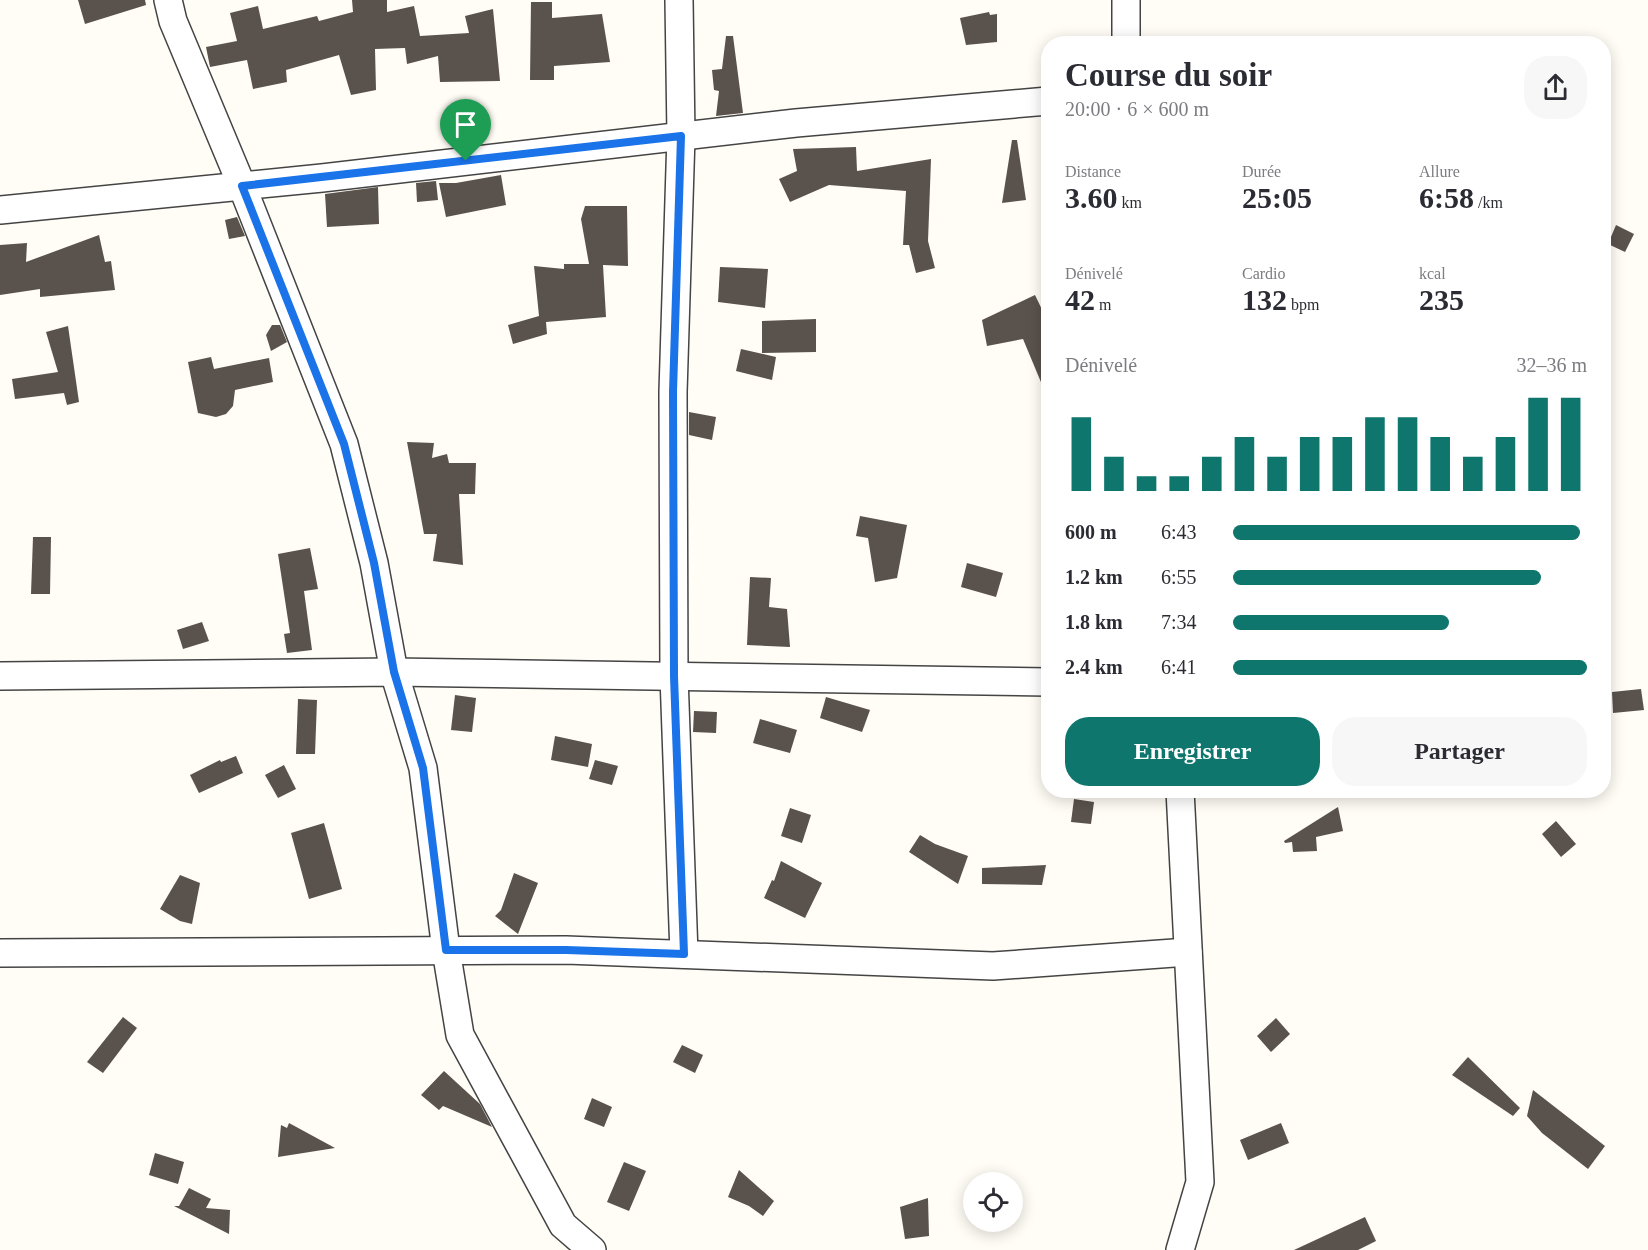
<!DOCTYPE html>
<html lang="fr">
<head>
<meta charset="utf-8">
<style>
  body { margin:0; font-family:Georgia,serif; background:#f7f7f7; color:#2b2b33; height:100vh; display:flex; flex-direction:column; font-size:22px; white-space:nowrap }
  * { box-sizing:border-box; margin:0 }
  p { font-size:20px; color:#7c7c81 }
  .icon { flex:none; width:33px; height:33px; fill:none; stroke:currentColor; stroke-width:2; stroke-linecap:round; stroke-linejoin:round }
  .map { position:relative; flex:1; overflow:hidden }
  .sheet { position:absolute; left:1041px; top:36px; width:570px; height:762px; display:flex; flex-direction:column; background:#fff; border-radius:24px; box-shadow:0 3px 15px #0003 }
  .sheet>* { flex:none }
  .tools { position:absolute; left:963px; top:1172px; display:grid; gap:12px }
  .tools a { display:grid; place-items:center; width:60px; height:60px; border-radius:50%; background:#fff; box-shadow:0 3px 15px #0003; font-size:30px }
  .pin { position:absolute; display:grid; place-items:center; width:51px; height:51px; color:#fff; margin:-62px -26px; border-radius:50% 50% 50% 0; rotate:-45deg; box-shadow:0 0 6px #0007 }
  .pin .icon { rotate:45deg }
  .round { display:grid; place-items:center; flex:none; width:63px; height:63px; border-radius:24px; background:#f7f7f7 }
  .summary { display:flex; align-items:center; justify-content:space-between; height:102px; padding:0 24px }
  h1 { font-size:33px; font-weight:800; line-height:45px }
  .metrics { display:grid; grid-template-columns:repeat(3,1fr); gap:9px; height:102px; padding:6px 24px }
  .metrics div { display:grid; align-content:center }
  .metrics b { font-size:30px; font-weight:800 }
  .metrics small { font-size:16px; font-weight:400 }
  .metrics p { font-size:16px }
  .chart { height:168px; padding:12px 24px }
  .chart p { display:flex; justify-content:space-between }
  .chart svg { width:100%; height:108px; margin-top:6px; stroke:#0f766e; stroke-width:6 }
  .button { display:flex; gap:12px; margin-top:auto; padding:12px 24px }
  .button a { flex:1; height:69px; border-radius:24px; background:#0f766e; color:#fff; font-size:24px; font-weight:800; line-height:69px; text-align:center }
  .button a+a { background:#f7f7f7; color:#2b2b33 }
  ul { padding:0 24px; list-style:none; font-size:20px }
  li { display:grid; grid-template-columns:96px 72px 1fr; align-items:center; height:45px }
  li i { height:15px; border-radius:8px; background:#0f766e }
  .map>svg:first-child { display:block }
  .building { fill:#5a524d }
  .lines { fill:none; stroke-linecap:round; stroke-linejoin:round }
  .minor-casing { stroke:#444; stroke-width:30 }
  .minor { stroke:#fff; stroke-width:27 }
  .route-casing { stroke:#fff; stroke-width:12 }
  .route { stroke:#1a73e8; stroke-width:8 }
</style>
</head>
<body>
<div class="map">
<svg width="1648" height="1250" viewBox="0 0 1648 1250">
  <rect width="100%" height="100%" fill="#fffdf5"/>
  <g class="building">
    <polygon points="78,0 145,0 146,5 85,24"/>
    <polygon points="352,0 387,0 387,12 414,6 420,36 469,33 465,16 493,9 500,81 440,82 438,56 407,64 405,48 375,49 376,90 351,95 339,55 286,70 287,82 253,89 247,60 210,67 206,47 237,41 230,13 258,6 263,29 317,16 319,21 353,12"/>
    <polygon points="531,2 552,2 552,18 602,14 610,62 554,66 554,80 530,80"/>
    <polygon points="989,12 990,15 997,14 997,42 966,45 960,18"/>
    <polygon points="726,36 733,36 743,113 716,116 719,91 714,90 712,70 722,69"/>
    <polygon points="1012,140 1017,140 1026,200 1002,203"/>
    <polygon points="856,147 857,171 931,159 928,241 935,268 916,273 909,245 903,245 906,191 829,185 790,202 779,179 797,171 793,149"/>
    <polygon points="501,175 506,205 446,217 439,183 456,183"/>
    <polygon points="436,181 438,200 417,202 416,183"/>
    <polygon points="378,187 379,224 327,227 325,194"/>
    <polygon points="585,206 627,206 628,266 603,265 606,317 546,322 547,334 513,344 508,325 539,316 534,266 564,269 564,264 589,264 581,219"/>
    <polygon points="237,217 245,236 229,239 225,220"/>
    <polygon points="1616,225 1634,234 1625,252 1608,244"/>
    <polygon points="99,235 105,262 111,261 115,290 40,297 40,289 0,295 0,245 27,243 26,262"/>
    <polygon points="720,267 768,269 765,308 718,302"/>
    <polygon points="1035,295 1048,322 1048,399 1023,339 987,346 982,320"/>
    <polygon points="816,319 816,352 762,353 762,321"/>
    <polygon points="272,325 280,325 287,342 271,351 266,335"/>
    <polygon points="68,326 79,402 67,405 64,393 15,399 12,379 58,372 46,332"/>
    <polygon points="741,349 776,357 772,380 736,371"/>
    <polygon points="211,357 214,369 269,358 273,382 235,390 233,406 226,414 216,417 198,413 188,362"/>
    <polygon points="689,412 716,417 712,440 689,435"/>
    <polygon points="407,442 434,443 432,458 447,454 449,463 476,463 475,494 459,494 463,565 433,561 437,534 424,534"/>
    <polygon points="860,516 907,525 897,578 875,582 868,538 856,536"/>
    <polygon points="33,537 51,537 50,594 31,594"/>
    <polygon points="310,548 318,589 304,591 312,650 287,653 284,634 290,633 278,554"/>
    <polygon points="967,563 1003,573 996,597 961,587"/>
    <polygon points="750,577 771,578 769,607 787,609 790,647 747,645"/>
    <polygon points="202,622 209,641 183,649 177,630"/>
    <polygon points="1641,689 1644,710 1613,713 1612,692"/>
    <polygon points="455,695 476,698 472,732 451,730"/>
    <polygon points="826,697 870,710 862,732 820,718"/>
    <polygon points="298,699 317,700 315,754 296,754"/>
    <polygon points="694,711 717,712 716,733 693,732"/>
    <polygon points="760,719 797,730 790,753 753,743"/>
    <polygon points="555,736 592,744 588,767 551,760"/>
    <polygon points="236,756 243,773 199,793 190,775 220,760 221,762"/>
    <polygon points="595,760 618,766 612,785 589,779"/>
    <polygon points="284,765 296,789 278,798 265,775"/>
    <polygon points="1074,799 1094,802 1091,824 1071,822"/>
    <polygon points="1338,807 1343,831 1316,837 1317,851 1293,852 1292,842 1285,843 1284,841"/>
    <polygon points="790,808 811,815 802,843 781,836"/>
    <polygon points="1556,821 1576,844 1561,857 1542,834"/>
    <polygon points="324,823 342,889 309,899 291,833"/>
    <polygon points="920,835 935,844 968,856 958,884 909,852"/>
    <polygon points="781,861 822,883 805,918 764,898 772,880 774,881"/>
    <polygon points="1046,865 1042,885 982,884 982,868"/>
    <polygon points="514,873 538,883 518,934 495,916 501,910"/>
    <polygon points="180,875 200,883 192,924 180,921 160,909"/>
    <polygon points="123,1017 137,1028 103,1073 87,1062"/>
    <polygon points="1276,1018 1290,1034 1271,1052 1257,1036"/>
    <polygon points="682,1045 703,1055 695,1073 673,1062"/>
    <polygon points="1468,1057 1520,1108 1513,1116 1452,1075"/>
    <polygon points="444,1071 480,1104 492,1127 443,1106 439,1110 421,1095"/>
    <polygon points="1533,1090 1605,1146 1588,1169 1542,1133 1527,1116"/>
    <polygon points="592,1098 612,1107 604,1127 584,1119"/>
    <polygon points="289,1123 335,1148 278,1157 281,1125 287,1128"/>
    <polygon points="1281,1123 1289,1143 1248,1160 1240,1140"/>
    <polygon points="155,1153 184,1162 178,1184 149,1175"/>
    <polygon points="624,1162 646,1171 629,1211 607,1202"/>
    <polygon points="739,1170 774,1201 763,1216 749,1206 728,1197"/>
    <polygon points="189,1188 211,1199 206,1208 230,1210 229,1234 174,1206 179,1206"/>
    <polygon points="928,1198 929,1236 905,1239 900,1207"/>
    <polygon points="1365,1217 1376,1241 1358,1250 1294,1250"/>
  </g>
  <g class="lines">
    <defs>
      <g id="minor">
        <polyline points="168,0 173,21 242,186 344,444 374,563 394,672 423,768 446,950 460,1035 563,1225 592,1250"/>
        <polyline points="679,0 681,136 673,392 674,676 684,954"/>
        <polyline points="1126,44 1126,0"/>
        <polyline points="0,210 322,178 796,123 1048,101"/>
        <polyline points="0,676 394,672 1048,682"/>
        <polyline points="0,953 566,950 993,966 1188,952"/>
        <polyline points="1180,1250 1200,1182 1180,790"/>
      </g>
    </defs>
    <use href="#minor" class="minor-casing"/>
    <use href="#minor" class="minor"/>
  </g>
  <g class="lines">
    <defs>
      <polygon id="route" points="681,136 673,392 674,676 684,954 566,950 446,950 423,768 394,672 374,563 344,444 242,186"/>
    </defs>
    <use href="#route" class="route-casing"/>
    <use href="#route" class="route"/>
  </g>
</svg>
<div class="tools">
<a><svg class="icon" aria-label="locate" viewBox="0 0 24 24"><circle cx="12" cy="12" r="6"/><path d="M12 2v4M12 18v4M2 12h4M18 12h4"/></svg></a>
</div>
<div class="pin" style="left:466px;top:161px;background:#1e9e55"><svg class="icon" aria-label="arrive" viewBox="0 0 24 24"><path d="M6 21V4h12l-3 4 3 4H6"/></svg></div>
<section class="sheet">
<div class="summary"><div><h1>Course du soir</h1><p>20:00 · 6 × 600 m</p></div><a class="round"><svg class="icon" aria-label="share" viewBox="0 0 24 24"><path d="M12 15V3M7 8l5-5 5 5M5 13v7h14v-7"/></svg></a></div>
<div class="metrics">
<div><p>Distance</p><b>3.60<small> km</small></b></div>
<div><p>Durée</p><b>25:05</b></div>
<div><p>Allure</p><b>6:58<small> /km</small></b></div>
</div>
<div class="metrics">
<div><p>Dénivelé</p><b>42<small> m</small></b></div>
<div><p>Cardio</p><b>132<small> bpm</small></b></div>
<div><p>kcal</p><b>235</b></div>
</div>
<div class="chart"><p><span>Dénivelé</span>32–36 m</p>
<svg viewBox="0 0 160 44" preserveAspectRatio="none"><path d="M5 44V14M15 44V30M25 44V38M35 44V38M45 44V30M55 44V22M65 44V30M75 44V22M85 44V22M95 44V14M105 44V14M115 44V22M125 44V30M135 44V22M145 44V6M155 44V6"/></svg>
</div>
<ul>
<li><b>600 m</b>6:43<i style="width:98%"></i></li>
<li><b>1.2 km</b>6:55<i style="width:87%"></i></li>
<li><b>1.8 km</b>7:34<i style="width:61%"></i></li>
<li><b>2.4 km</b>6:41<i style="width:100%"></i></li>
</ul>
<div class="button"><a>Enregistrer</a><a>Partager</a></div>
</section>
</div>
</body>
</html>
